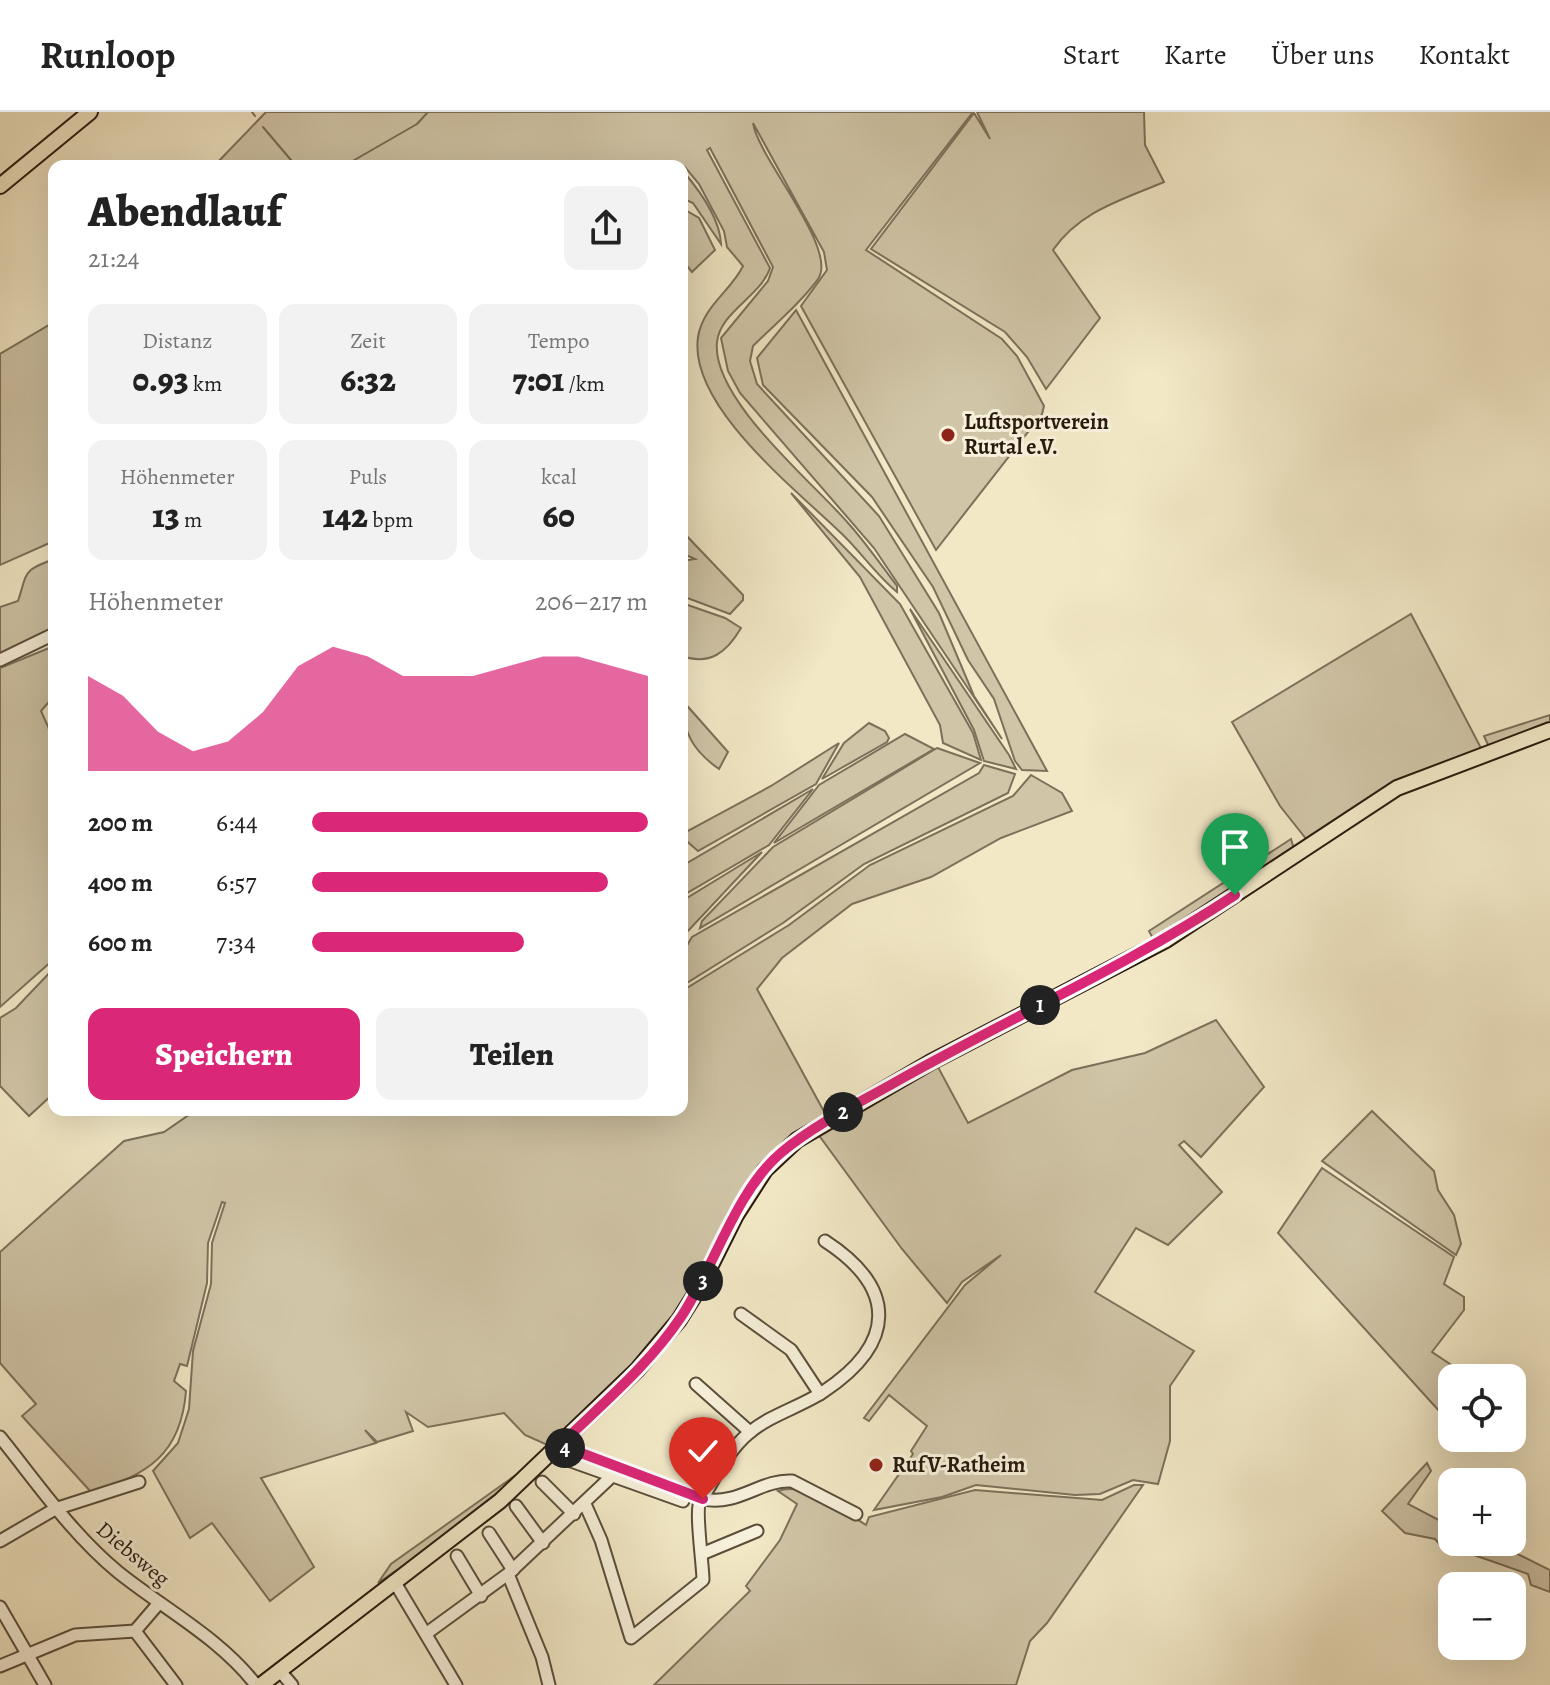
<!DOCTYPE html>
<html lang="de">
<head>
<meta charset="utf-8">
<style>
  body { margin:0; font-family:Alegreya,serif; background:#f2f2f2; color:#222; height:100vh; display:flex; flex-direction:column; font-size:30px; white-space:nowrap }
  * { box-sizing:border-box; margin:0 }
  p { font-size:26px; color:#767676 }
  .icon { flex:none; width:44px; height:44px; fill:none; stroke:currentColor; stroke-width:2; stroke-linecap:round; stroke-linejoin:round }
  .map { position:relative; flex:1; overflow:hidden }
  .panel { position:absolute; left:48px; top:48px; width:640px; height:956px; display:flex; flex-direction:column; background:#fff; border-radius:16px; box-shadow:0 8px 32px #0002 }
  .panel>* { flex:none }
  .fabs { position:absolute; left:1438px; top:1252px; display:grid; gap:16px }
  .fabs a { display:grid; place-items:center; width:88px; height:88px; border-radius:16px; background:#fff; box-shadow:0 8px 32px #0002; font-size:40px }
  .pin { position:absolute; display:grid; place-items:center; width:68px; height:68px; color:#fff; margin:-82px -34px; border-radius:50% 50% 50% 0; rotate:-45deg; box-shadow:0 0 8px #0007 }
  .pin .icon { rotate:45deg }
  .km { position:absolute; width:40px; height:40px; margin:-20px; border-radius:50%; background:#222; color:#fff; font-size:22px; line-height:40px; text-align:center }
  .round { display:grid; place-items:center; flex:none; width:84px; height:84px; border-radius:16px; background:#f2f2f2 }
  .headline { display:flex; align-items:center; justify-content:space-between; height:136px; padding:0 40px }
  h1 { font-size:44px; font-weight:800; line-height:60px }
  .stats { display:grid; grid-template-columns:repeat(3,1fr); gap:12px; height:136px; padding:8px 40px }
  .stats div { display:grid; align-content:center; border-radius:16px; background:#f2f2f2; text-align:center }
  .stats b { font-size:34px; font-weight:800 }
  .stats small { font-size:22px; font-weight:400 }
  .stats p { font-size:22px }
  .chart { height:224px; padding:16px 40px }
  .chart p { display:flex; justify-content:space-between }
  .chart svg { width:100%; height:144px; margin-top:8px; fill:#db2777; opacity:.7 }
  .cta { display:flex; gap:16px; margin-top:auto; padding:16px 40px }
  .cta a { flex:1; height:92px; border-radius:16px; background:#db2777; color:#fff; font-size:32px; font-weight:800; line-height:92px; text-align:center }
  .cta a+a { background:#f2f2f2; color:#222 }
  ul { padding:0 40px; list-style:none; font-size:26px }
  li { display:grid; grid-template-columns:128px 96px 1fr; align-items:center; height:60px }
  li i { height:20px; border-radius:10px; background:#db2777 }
  header { display:flex; align-items:center; gap:48px; box-sizing:border-box; height:112px; padding:0 40px; background:#fff; border-bottom:2px solid #e0e0e0 }
  header strong { font-size:38px }
  nav { display:flex; gap:44px; margin-inline-start:auto; font-size:28px }
  .map>svg:first-child { display:block }
  .green { fill:#d0c5a7; stroke:#7c705a; stroke-width:2 }
  .lines { fill:none; stroke-linecap:round; stroke-linejoin:round }
  .stream { stroke:#786c56; stroke-width:2 }
  .minor-casing { stroke:#5a4e3b; stroke-width:15 }
  .major-casing { stroke:#281a0d; stroke-width:18 }
  .minor { stroke:#f7f0da; stroke-width:11 }
  .major { stroke:#f2e8c6; stroke-width:14 }
  .route-casing { stroke:#fff; stroke-width:16 }
  .route { stroke:#db2777; stroke-width:10 }
  .poi-dot { fill:#8f2418; stroke:#f7f0da; stroke-width:3 }
  .labels { text-anchor:middle; dominant-baseline:central; stroke-width:6; stroke-linejoin:round; paint-order:stroke }
  .poi-label { font-size:22px; font-weight:bold; fill:#281a0d; stroke:#f7f0da; text-anchor:start }
  .street-label { font-size:22px; fill:#281a0d; stroke:#f7f0da }
</style>
</head>
<body>
<header>
<strong>Runloop</strong>
<nav><a>Start</a><a>Karte</a><a>Über uns</a><a>Kontakt</a></nav>
</header>
<div class="map">
<svg width="1550" height="1573" viewBox="0 0 1550 1573">
  <rect width="100%" height="100%" fill="#f2e8c6"/>
  <filter id="stains"><feTurbulence type="fractalNoise" baseFrequency=".0025" numOctaves="4"/><feColorMatrix values="0 0 0 0 .2 0 0 0 0 .09 0 0 0 0 .02 0 0 0 .5 -.17"/></filter>
  <radialGradient id="worn" r=".72"><stop offset=".6" stop-color="#630" stop-opacity="0"/><stop offset="1" stop-color="#630" stop-opacity=".3"/></radialGradient>
  <g class="green">
    <path d="M 266,0 L 973,0 L 866,138 L 1002,227 L 1017,244 L 1044,294 L 1042,302 L 936,438 L 801,194 L 827,158 L 824,140 L 753,11 C 758,46 839,137 818,167 C 801,191 774,213 753,234 L 750,249 L 757,272 L 879,404 L 939,501 L 974,584 L 1002,627 L 874,436 L 740,281 L 728,259 L 721,226 L 768,169 L 773,155 L 710,36 L 707,38 L 770,156 C 761,184 720,200 717,230 C 711,287 813,370 848,411 C 866,431 881,453 897,474 L 897,480 C 876,463 861,440 842,422 C 798,379 688,294 698,225 C 703,194 731,179 743,154 L 727,135 L 724,119 L 699,72 L 685,55 L 683,59 C 700,79 720,106 721,132 L 693,91 L 682,86 L 682,54 L 214,54 Z"/>
    <path d="M 977,0 L 1144,0 L 1145,33 L 1164,70 C 1122,88 1080,99 1053,138 L 1100,206 L 1046,277 L 1027,245 L 1005,220 L 871,137 L 974,1 L 990,27 Z"/>
    <polygon points="682,96 699,106 715,138 692,160 682,148"/>
    <polygon points="796,198 1047,659 1022,658 1015,649 994,587 968,548 933,475 872,385 763,273 757,246"/>
    <polygon points="54,210 54,429 0,453 0,242"/>
    <polygon points="791,381 900,492 973,621 981,648 943,631 940,613 860,465"/>
    <polygon points="682,419 743,483 743,488 730,502 682,484 682,449 695,447 682,441"/>
    <path d="M 54,447 L 54,525 L 0,550 L 0,495 L 18,489 C 28,459 22,459 54,447 Z"/>
    <path d="M 682,491 L 725,506 L 741,516 C 727,540 710,554 682,544 Z"/>
    <polygon points="910,497 1009,643 1016,657 984,649 974,618"/>
    <polygon points="1411,502 1482,638 1307,728 1280,694 1232,610"/>
    <polygon points="54,534 54,584 41,599 54,628 54,847 0,895 0,556"/>
    <path d="M 682,588 L 728,640 L 719,657 C 693,639 682,619 682,588 Z"/>
    <polygon points="1550,603 1550,614 1489,635 1484,624"/>
    <polygon points="869,611 885,619 889,626 887,630 822,667 844,631"/>
    <polygon points="905,622 934,637 774,731 819,673"/>
    <polygon points="839,631 816,672 698,739 682,725 682,722 771,674"/>
    <polygon points="937,636 980,651 700,816 702,809 773,735"/>
    <polygon points="984,653 1015,662 1008,681 864,752 783,811 682,874 682,842 692,825 979,661"/>
    <path d="M 1031,663 L 1062,681 L 1072,699 L 1001,726 L 931,765 L 852,792 L 782,846 L 757,877 L 827,1005 L 788,1028 L 708,1147 L 670,1211 L 633,1255 L 552,1335 L 525,1323 L 504,1301 L 428,1315 L 406,1300 L 413,1319 L 377,1330 L 365,1318 L 376,1331 L 261,1366 L 314,1455 L 270,1489 L 212,1411 L 190,1426 L 153,1359 L 178,1331 L 189,1297 L 193,1239 L 211,1172 L 212,1131 L 225,1091 L 222,1090 L 208,1131 L 207,1171 L 187,1254 L 180,1252 L 174,1269 L 186,1279 C 181,1343 147,1363 91,1380 L 22,1304 L 36,1292 L 0,1251 L 0,1140 L 124,1029 L 164,1020 L 196,998 L 682,998 L 682,879 L 789,813 L 870,753 L 1013,684 Z"/>
    <polygon points="813,677 769,733 682,784 682,754"/>
    <polygon points="1291,727 1294,737 1154,828 1149,819"/>
    <polygon points="762,740 688,819 682,821 682,789"/>
    <polygon points="54,856 54,981 29,1004 0,974 0,906 16,896"/>
    <polygon points="1216,908 1264,975 1201,1045 1184,1029 1179,1033 1222,1080 1168,1133 1136,1116 1095,1180 1194,1239 1170,1274 1170,1329 1158,1372 1133,1368 1100,1382 1075,1383 976,1373 942,1385 874,1398 913,1342 911,1339 927,1314 889,1283 869,1309 864,1306 965,1173 1001,1143 962,1170 947,1191 902,1137 818,1022 938,955 968,1011 1072,958 1145,941"/>
    <polygon points="1372,999 1434,1059 1438,1078 1454,1103 1461,1132 1456,1143 1322,1049"/>
    <polygon points="1322,1056 1454,1145 1444,1172 1464,1185 1464,1198 1432,1240 1471,1266 1452,1266 1450,1311 1278,1121"/>
    <polygon points="1427,1351 1431,1359 1408,1392 1452,1415 1452,1430 1493,1430 1550,1458 1550,1480 1531,1473 1528,1462 1474,1443 1459,1443 1442,1435 1435,1427 1405,1421 1382,1399"/>
    <polygon points="527,1355 454,1419 378,1471 391,1452"/>
    <path d="M 1134,1373 L 1143,1373 L 1047,1511 L 1030,1529 L 1016,1573 L 654,1573 L 750,1479 L 746,1474 L 780,1428 L 797,1392 L 778,1379 C 806,1369 843,1399 866,1413 L 869,1405 L 975,1378 L 1102,1388 Z"/>
  </g>
  <g class="lines">
    <g class="stream">
      <polyline points="252,0 255,4"/>
      <polyline points="263,15 296,54"/>
      <polyline points="344,54 417,12 428,0"/>
    </g>
    <defs>
      <g id="minor">
        <polyline points="0,548 54,522"/>
        <polyline points="741,1202 791,1238 820,1282"/>
        <polyline points="696,1272 750,1320"/>
        <path d="M 0,1325 C 38,1372 71,1421 118,1460 C 164,1497 220,1526 256,1573"/>
        <path d="M 560,1333 L 703,1387 C 739,1394 761,1367 792,1369 L 856,1402"/>
        <polyline points="571,1349 683,1389"/>
        <polyline points="542,1370 574,1402"/>
        <path d="M 585,1392 L 601,1428 L 631,1526 L 703,1468 C 703,1454 695,1398 700,1390 C 714,1368 728,1338 749,1321 C 770,1303 800,1295 823,1280 C 897,1231 897,1176 825,1129"/>
        <polyline points="516,1394 543,1431"/>
        <polyline points="489,1421 513,1458"/>
        <polyline points="0,1429 55,1397 139,1370"/>
        <polyline points="704,1441 757,1419"/>
        <polyline points="457,1444 481,1484"/>
        <polyline points="508,1462 542,1545 549,1573"/>
        <polyline points="394,1469 456,1573"/>
        <polyline points="0,1495 45,1573"/>
        <polyline points="135,1519 176,1573"/>
        <polyline points="427,1521 508,1462 612,1364"/>
        <polyline points="0,1554 75,1523 135,1519 159,1491"/>
        <polyline points="279,1558 292,1573"/>
      </g>
      <g id="major">
        <polyline points="0,74 90,0"/>
        <polyline points="261,1573 500,1389 637,1258 679,1208 701,1173 736,1103 765,1058 797,1028 931,950 1166,828 1397,676 1550,618"/>
      </g>
    </defs>
    <use href="#minor" class="minor-casing"/>
    <use href="#major" class="major-casing"/>
    <use href="#minor" class="minor"/>
    <use href="#major" class="major"/>
  </g>
  <g class="lines">
    <defs>
      <path id="route" d="M 703,1387 L 560,1333 C 602,1292 648,1254 681,1205 C 714,1156 736,1078 782,1040 C 817,1011 861,990 901,967 C 1012,905 1129,853 1235,783"/>
    </defs>
    <use href="#route" class="route-casing"/>
    <use href="#route" class="route"/>
  </g>
  <g class="poi-dot">
    <circle cx="948" cy="323" r="8"/>
    <circle cx="876" cy="1353" r="8"/>
  </g>
  <g class="labels">
    <g class="poi-label">
      <text x="964" y="310">Luftsportverein<tspan x="964" dy="25">Rurtal e.V.</tspan></text>
      <text x="892" y="1353">RufV-Ratheim</text>
    </g>
    <g class="street-label">
      <text transform="translate(133 1442) rotate(40)">Diebsweg</text>
    </g>
  </g>
  <rect width="100%" height="100%" filter="url(#stains)"/>
  <rect width="100%" height="100%" fill="url(#worn)"/>
</svg>
<div class="fabs">
<a><svg class="icon" aria-label="locate" viewBox="0 0 24 24"><circle cx="12" cy="12" r="6"/><path d="M12 2v4M12 18v4M2 12h4M18 12h4"/></svg></a>
<a>+</a>
<a>−</a>
</div>
<div class="pin" style="left:1235px;top:783px;background:#1e9e55"><svg class="icon" aria-label="arrive" viewBox="0 0 24 24"><path d="M6 21V4h12l-3 4 3 4H6"/></svg></div>
<div class="pin" style="left:703px;top:1387px;background:#d93025"><svg class="icon" aria-label="check" viewBox="0 0 24 24"><path d="M5 12l5 5 9-10"/></svg></div>
<b class="km" style="left:1040px;top:893px">1</b>
<b class="km" style="left:843px;top:1000px">2</b>
<b class="km" style="left:703px;top:1169px">3</b>
<b class="km" style="left:565px;top:1336px">4</b>
<section class="panel">
<div class="headline"><div><h1>Abendlauf</h1><p>21:24</p></div><a class="round"><svg class="icon" aria-label="share" viewBox="0 0 24 24"><path d="M12 15V3M7 8l5-5 5 5M5 13v7h14v-7"/></svg></a></div>
<div class="stats">
<div><p>Distanz</p><b>0.93<small> km</small></b></div>
<div><p>Zeit</p><b>6:32</b></div>
<div><p>Tempo</p><b>7:01<small> /km</small></b></div>
</div>
<div class="stats">
<div><p>Höhenmeter</p><b>13<small> m</small></b></div>
<div><p>Puls</p><b>142<small> bpm</small></b></div>
<div><p>kcal</p><b>60</b></div>
</div>
<div class="chart"><p><span>Höhenmeter</span>206–217 m</p>
<svg viewBox="0 0 160 44" preserveAspectRatio="none"><path d="M0 44V15L10 21L20 32L30 38L40 35L50 26L60 12L70 6L80 9L90 15L100 15L110 15L120 12L130 9L140 9L150 12L160 15V44z"/></svg>
</div>
<ul>
<li><b>200 m</b>6:44<i style="width:100%"></i></li>
<li><b>400 m</b>6:57<i style="width:88%"></i></li>
<li><b>600 m</b>7:34<i style="width:63%"></i></li>
</ul>
<div class="cta"><a>Speichern</a><a>Teilen</a></div>
</section>
</div>
</body>
</html>
